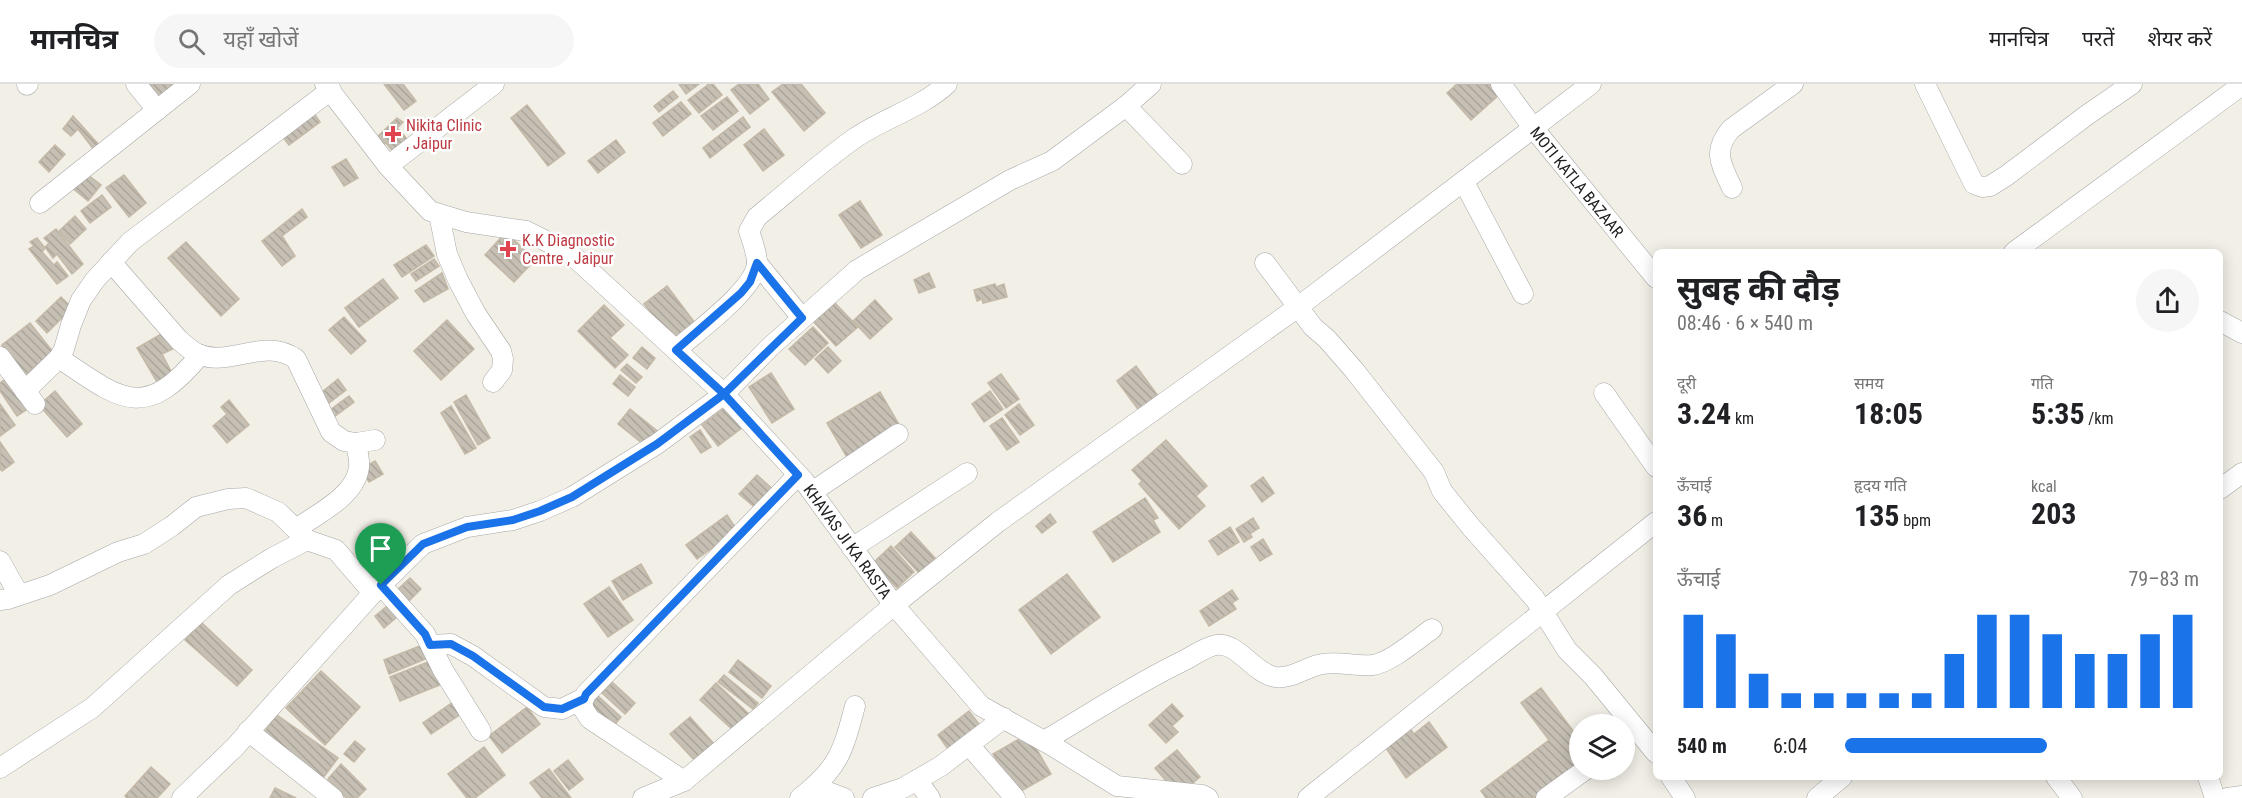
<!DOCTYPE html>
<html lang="hi">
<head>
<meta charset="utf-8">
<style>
  body { margin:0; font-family:"Roboto Condensed","Noto Sans Devanagari",sans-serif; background:#f6f6f6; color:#202124; height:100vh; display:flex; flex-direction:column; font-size:22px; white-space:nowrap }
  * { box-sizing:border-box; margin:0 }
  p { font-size:20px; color:#757577 }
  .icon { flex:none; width:33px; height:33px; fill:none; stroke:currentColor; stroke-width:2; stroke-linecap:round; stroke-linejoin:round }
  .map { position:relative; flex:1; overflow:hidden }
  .side { position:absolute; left:1653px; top:165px; width:570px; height:531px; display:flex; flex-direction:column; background:#fff; border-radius:9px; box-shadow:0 3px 15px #0003 }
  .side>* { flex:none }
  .fabs { position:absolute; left:1569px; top:630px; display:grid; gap:12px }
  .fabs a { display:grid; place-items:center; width:66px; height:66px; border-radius:50%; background:#fff; box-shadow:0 3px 15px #0003; font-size:30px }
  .pin { position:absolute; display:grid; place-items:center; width:51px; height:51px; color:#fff; margin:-62px -26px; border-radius:50% 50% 50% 0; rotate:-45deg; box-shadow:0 0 6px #0007 }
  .pin .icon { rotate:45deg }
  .round { display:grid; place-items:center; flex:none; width:63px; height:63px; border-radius:32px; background:#f6f6f6 }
  .head { display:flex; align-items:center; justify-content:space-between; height:102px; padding:0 24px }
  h1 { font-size:33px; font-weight:700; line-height:45px }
  .figures { display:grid; grid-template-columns:repeat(3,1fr); gap:9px; height:102px; padding:6px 24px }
  .figures div { display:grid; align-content:center }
  .figures b { font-size:30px; font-weight:700 }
  .figures small { font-size:16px; font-weight:400 }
  .figures p { font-size:16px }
  .chart { height:168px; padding:12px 24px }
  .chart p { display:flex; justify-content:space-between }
  .chart svg { width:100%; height:108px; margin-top:6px; stroke:#1a73e8; stroke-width:6 }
  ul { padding:0 24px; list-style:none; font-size:20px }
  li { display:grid; grid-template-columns:96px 72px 1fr; align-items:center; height:45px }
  li i { height:15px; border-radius:8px; background:#1a73e8 }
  header { display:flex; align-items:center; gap:36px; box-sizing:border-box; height:84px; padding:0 30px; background:#fff; border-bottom:2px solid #e0e0e0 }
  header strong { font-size:28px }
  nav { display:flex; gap:33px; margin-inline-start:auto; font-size:21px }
  .search { width:420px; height:54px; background:#f6f6f6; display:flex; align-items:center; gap:15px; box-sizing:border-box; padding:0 21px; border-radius:33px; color:#757577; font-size:22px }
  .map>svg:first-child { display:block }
  .building { fill:url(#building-back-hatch); stroke:#c4b9a7; stroke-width:1.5 }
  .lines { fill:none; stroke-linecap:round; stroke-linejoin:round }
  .minor-casing { stroke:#a7a7a7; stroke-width:21 }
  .minor { stroke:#fff; stroke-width:20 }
  .route-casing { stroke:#fff; stroke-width:12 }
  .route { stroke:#1a73e8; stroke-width:8 }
  .health-dot { fill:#e0444e; stroke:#fff; stroke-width:2 }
  .labels { text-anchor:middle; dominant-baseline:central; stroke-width:5; stroke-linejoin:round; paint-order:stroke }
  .health-label { font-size:16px; fill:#be3a42; stroke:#fff; text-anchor:start }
  .street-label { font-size:16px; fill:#202020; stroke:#fff }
</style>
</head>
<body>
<header>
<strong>मानचित्र</strong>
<div class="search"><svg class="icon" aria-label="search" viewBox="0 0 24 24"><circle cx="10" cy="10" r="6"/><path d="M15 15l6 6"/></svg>यहाँ खोजें</div>
<nav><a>मानचित्र</a><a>परतें</a><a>शेयर करें</a></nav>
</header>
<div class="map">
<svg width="2242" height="714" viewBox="0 0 2242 714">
  <defs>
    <pattern id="building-back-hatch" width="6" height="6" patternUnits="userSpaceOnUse" patternTransform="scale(1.5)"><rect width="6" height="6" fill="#c6bfb4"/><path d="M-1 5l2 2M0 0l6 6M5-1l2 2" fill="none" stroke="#aaa49a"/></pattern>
  </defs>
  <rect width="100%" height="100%" fill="#f1efe6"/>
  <g class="building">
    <polygon points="140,0 180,0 156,20"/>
    <polygon points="384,0 403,0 416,17 404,26"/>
    <polygon points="679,0 699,0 686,10"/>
    <polygon points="709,0 713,0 722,11 699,29 688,16"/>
    <polygon points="739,0 758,0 769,15 750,30 731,6"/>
    <polygon points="783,0 801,0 825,29 804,47 772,8"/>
    <polygon points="1457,0 1491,0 1500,10 1471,36 1447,9"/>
    <polygon points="673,7 678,13 659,28 654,22"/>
    <polygon points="727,13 738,27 713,46 701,32"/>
    <polygon points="681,18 691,30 663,52 653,39"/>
    <polygon points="527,21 565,69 548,82 511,34"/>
    <polygon points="313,28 320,38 289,61 281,51"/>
    <polygon points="73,32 100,62 95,67 78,45 71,52 63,45"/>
    <polygon points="743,33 750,43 710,74 703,64"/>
    <polygon points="397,34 403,38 397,44 408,56 396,71 386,59 382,61 376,54"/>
    <polygon points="764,45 784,71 763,87 744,61"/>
    <polygon points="616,56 625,68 598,89 588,77"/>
    <polygon points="55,61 65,70 49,88 39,78"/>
    <polygon points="346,75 358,94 344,102 332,83"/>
    <polygon points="84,88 101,101 88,117 71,103"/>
    <polygon points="124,91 146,119 129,133 106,104"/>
    <polygon points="102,111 111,123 90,139 81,127"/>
    <polygon points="860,117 882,151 861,164 839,131"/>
    <polygon points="302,125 307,133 282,152 295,172 282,182 262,157"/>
    <polygon points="75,132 86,145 70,160 59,147"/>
    <polygon points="56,145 83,180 72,190 57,170 53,174 45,163 49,159 44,154"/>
    <polygon points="506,148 535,176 514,198 485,171"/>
    <polygon points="37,154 45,164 42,168 54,181 57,178 68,192 57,200 29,165 34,162 30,158"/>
    <polygon points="186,158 239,215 221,232 168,174"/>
    <polygon points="426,161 434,172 402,193 394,181"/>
    <polygon points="434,175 439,182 416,197 411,190"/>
    <polygon points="442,189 448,205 424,218 415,207"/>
    <polygon points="929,189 935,203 919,209 914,196"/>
    <polygon points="383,195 398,214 359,243 345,224"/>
    <polygon points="995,200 996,203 1004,200 1007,213 983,219 982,215 977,217 974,206"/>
    <polygon points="667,202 698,243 676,261 644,220"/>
    <polygon points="61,213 72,224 47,249 36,237"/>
    <polygon points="875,216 892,235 870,255 853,237"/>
    <polygon points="833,217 858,243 836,262 812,236"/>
    <polygon points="604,221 624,241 610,254 628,271 615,284 578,247"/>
    <polygon points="344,233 366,257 351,270 329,246"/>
    <polygon points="447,236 474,265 441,296 414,267"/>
    <polygon points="30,239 53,268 25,291 2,261"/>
    <polygon points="813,243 828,259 805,281 789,265"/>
    <polygon points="168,246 177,263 162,270 172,289 157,298 137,264"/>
    <polygon points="642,263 655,274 647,285 633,274"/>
    <polygon points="828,263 841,277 828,289 815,275"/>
    <polygon points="627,280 642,293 636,299 621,286"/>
    <polygon points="1136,282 1159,313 1140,328 1117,297"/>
    <polygon points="771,289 794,325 772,339 749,303"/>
    <polygon points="1001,290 1019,315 1006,324 988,299"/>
    <polygon points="620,291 635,303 628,312 613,300"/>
    <polygon points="7,294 29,324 17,332 0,307 0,299"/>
    <polygon points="338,295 346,306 325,322 317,312"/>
    <polygon points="55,307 82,340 67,353 39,321"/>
    <polygon points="990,307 1003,325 984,338 972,320"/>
    <polygon points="880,308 901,344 848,375 827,339"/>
    <polygon points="466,311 490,354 478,361 454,318"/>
    <polygon points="349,312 354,318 334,333 330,326"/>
    <polygon points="229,316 249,341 227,359 213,342 227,330 221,323"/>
    <polygon points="0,320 15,341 0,352"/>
    <polygon points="1019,320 1034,341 1020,351 1005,331"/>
    <polygon points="451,322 476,364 465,370 441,329"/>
    <polygon points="727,322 743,343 718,362 702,341"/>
    <polygon points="630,325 660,349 648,364 618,340"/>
    <polygon points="1002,334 1019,358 1007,366 990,342"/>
    <polygon points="700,346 711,363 701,369 690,353"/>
    <polygon points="1166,356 1207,402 1196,412 1205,422 1179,445 1139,400 1142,397 1132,386"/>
    <polygon points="0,358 14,378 2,387 0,385"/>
    <polygon points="375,377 383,390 369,398 361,385"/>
    <polygon points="757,391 776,408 759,427 739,410"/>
    <polygon points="1263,393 1274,409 1262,418 1251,402"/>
    <polygon points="1145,414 1158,434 1153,436 1160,448 1113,478 1093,448"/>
    <polygon points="1050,430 1056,438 1042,449 1036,442"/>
    <polygon points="727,431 737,446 697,475 686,461"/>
    <polygon points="1253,434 1259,444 1250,450 1252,453 1244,458 1236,445"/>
    <polygon points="1230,443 1239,458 1218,471 1209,457"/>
    <polygon points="911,448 935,474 919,489 895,463"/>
    <polygon points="1263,455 1272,470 1260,477 1251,463"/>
    <polygon points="891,462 914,488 897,504 873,479"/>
    <polygon points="641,480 652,499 623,516 612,497"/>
    <polygon points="1067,490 1100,533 1051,570 1019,526"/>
    <polygon points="410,494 421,505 406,520 395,508"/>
    <polygon points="609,503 633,536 608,553 584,520"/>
    <polygon points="1232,506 1238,515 1232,519 1236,525 1209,542 1200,527"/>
    <polygon points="392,518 402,529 384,544 375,532"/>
    <polygon points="201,538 252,586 237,602 185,556"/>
    <polygon points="425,560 430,573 389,590 384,576"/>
    <polygon points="433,576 442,600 400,617 390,593"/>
    <polygon points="738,576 771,602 762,614 729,588"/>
    <polygon points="321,587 360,623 325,661 286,624"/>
    <polygon points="724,591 758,619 753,625 718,598"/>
    <polygon points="612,598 635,619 625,630 602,609"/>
    <polygon points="716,599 750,631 734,647 700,616"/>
    <polygon points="1541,604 1580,656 1580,683 1538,714 1486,714 1481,707 1549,656 1521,619"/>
    <polygon points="598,612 621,633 612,644 588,623"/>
    <polygon points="453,618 461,630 431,650 423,639"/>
    <polygon points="1172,620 1183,632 1172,642 1178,648 1166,659 1149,641"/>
    <polygon points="527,623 540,640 502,669 489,652"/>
    <polygon points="969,627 982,644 950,668 938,651"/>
    <polygon points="277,631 338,674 323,694 262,651"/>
    <polygon points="690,633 715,661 696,678 670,650"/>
    <polygon points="1429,638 1447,663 1406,694 1382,658 1406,639 1414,650"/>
    <polygon points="1028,650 1051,690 1016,710 993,670"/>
    <polygon points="355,657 365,665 354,678 344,670"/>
    <polygon points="484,663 505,691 475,714 467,714 448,690"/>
    <polygon points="1177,666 1200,693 1188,703 1183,698 1174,706 1155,684"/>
    <polygon points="568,676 583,695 569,706 554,687"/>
    <polygon points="341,680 366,705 357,714 346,714 328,695"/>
    <polygon points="151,683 170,700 157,714 127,714 125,712"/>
    <polygon points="549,685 571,714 542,714 530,699"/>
    <polygon points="275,704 296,714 270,714"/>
  </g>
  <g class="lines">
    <defs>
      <g id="minor">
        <polyline points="136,0 157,26"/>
        <path id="s1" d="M 325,0 L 388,82 L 430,127 L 466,138 L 526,147 L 570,169 L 724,310 L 804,397 L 894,521 L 981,622 L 1051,661 L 1117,702 L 1202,711 L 1208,714"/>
        <path id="s2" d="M 1501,0 L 1534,45 L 1656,194"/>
        <polyline points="1925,0 1974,100 1982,103 1990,102 2006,92 2087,31 2132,0"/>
        <polyline points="27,1 28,0"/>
        <polyline points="1126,22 1182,80"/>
        <polyline points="388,82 494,0"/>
        <polyline points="1464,98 1523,210"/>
        <path d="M 1732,104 C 1721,80 1712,67 1731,45 L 1793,0"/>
        <polyline points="40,119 190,0"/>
        <polyline points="439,130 447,170 458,196 476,230 501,267 503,275 502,286 493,298"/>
        <polyline points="2014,168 2242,1"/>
        <path d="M 111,178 L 179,256 C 185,261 191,267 198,270 C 231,284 264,252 296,275 L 331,348 L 344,357 L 356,359 L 375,356"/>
        <polyline points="757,179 802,234"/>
        <polyline points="1265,179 1313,243 1327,255 1354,286 1434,388 1442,407 1471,443 1535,515 1567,566 1593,592 1656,669"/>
        <polyline points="2220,237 2242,249"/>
        <path d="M 676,266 C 696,248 756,205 757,179 C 757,169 752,156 749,147 L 757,133 C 789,107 821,78 855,54 C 884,34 921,24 947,0"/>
        <polyline points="0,273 35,320"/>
        <path d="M 59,274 C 120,315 144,339 200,271"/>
        <polyline points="25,307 59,274 64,265 71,241 81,216 95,196 130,158 331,6"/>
        <polyline points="1604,309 1656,383"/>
        <polyline points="2220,405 2242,389"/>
        <polyline points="812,408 898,350"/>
        <path d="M 296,445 C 317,430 356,412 359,383 C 360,375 357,367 356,359"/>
        <polyline points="852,464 967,389"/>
        <polyline points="0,477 19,511"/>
        <polyline points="381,501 425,550 443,586 481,647"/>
        <polyline points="0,516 8,515 50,501 118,468 144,460 172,442 196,423 228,415 246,414 278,428 307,456"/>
        <polyline points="431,561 451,560 473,572 544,623 562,625 584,614"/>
        <polyline points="248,647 333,714"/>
        <path d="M 1044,657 C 1090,630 1135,600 1183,577 C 1193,572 1205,563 1216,561 C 1237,557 1253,589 1275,593 C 1291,596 1307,582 1323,580 C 1340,577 1357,583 1373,581 C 1391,578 1416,556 1432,545"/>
        <polyline points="969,661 1015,714"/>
        <polyline points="0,684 92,624 229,501 272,474 307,456 336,466 373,509"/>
        <polyline points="1671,693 1685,714"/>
        <polyline points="2056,693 2072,714"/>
        <polyline points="2208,693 2215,714"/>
        <polyline points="917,696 930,714"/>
        <polyline points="684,697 590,635 584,626 582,619 586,610 798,391"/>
        <polyline points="815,703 844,714"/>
        <polyline points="182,714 235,663 373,509 423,460 467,443 513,436 540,427 572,413 657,360 724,310 770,263 857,186 1010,96 1052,77 1126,22 1151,0"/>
        <polyline points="643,714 684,697 894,521 998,438 1298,223 1591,0"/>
        <path d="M 800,714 C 839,684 843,667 855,622"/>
        <polyline points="873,714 903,704 941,682 1004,634"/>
        <polyline points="1308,714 1656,438"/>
        <polyline points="1546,714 1585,686"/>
        <polyline points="1817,714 1842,693"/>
        <polyline points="2227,714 2242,712"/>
      </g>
    </defs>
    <use href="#minor" class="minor-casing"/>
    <use href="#minor" class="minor"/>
  </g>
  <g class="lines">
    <defs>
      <polyline id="route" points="381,501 425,550 430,561 451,560 473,572 544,623 562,625 584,615 586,610 798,391 724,310 676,266 741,209 750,198 757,179 802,234 724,310 657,360 572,413 540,427 513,436 467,443 423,460 381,501"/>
    </defs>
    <use href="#route" class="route-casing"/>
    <use href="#route" class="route"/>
  </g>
  <g class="health-dot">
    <path d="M390 41h6v6h6v6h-6v6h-6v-6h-6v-6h6z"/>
    <path d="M505 156h6v6h6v6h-6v6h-6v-6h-6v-6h6z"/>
  </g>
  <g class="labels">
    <g class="health-label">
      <text x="406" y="41">Nikita Clinic<tspan x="406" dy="18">, Jaipur</tspan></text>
      <text x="522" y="156">K.K Diagnostic<tspan x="522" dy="18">Centre , Jaipur</tspan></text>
    </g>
    <g class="street-label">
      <text stroke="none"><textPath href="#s2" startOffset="124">MOTI KATLA BAZAAR</textPath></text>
      <text stroke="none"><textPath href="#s1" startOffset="714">KHAVAS JI KA RASTA</textPath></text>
    </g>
  </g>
</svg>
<div class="fabs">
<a><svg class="icon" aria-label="layers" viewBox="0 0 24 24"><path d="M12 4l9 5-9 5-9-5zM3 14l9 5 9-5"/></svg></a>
</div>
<div class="pin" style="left:381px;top:501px;background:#1e9e55"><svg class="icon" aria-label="arrive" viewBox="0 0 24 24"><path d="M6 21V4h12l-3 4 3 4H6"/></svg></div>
<section class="side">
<div class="head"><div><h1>सुबह की दौड़</h1><p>08:46 · 6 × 540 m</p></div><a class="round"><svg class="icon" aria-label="share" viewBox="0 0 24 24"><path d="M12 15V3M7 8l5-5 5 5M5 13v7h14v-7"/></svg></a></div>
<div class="figures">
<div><p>दूरी</p><b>3.24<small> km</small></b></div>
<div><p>समय</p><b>18:05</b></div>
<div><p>गति</p><b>5:35<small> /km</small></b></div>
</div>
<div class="figures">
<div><p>ऊँचाई</p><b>36<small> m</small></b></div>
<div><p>हृदय गति</p><b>135<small> bpm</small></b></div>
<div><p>kcal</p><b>203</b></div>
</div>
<div class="chart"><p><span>ऊँचाई</span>79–83 m</p>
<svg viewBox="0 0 160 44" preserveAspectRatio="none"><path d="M5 44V6M15 44V14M25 44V30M35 44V38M45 44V38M55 44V38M65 44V38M75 44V38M85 44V22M95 44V6M105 44V6M115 44V14M125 44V22M135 44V22M145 44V14M155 44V6"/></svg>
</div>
<ul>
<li><b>540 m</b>6:04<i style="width:57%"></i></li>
</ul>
</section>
</div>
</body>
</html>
